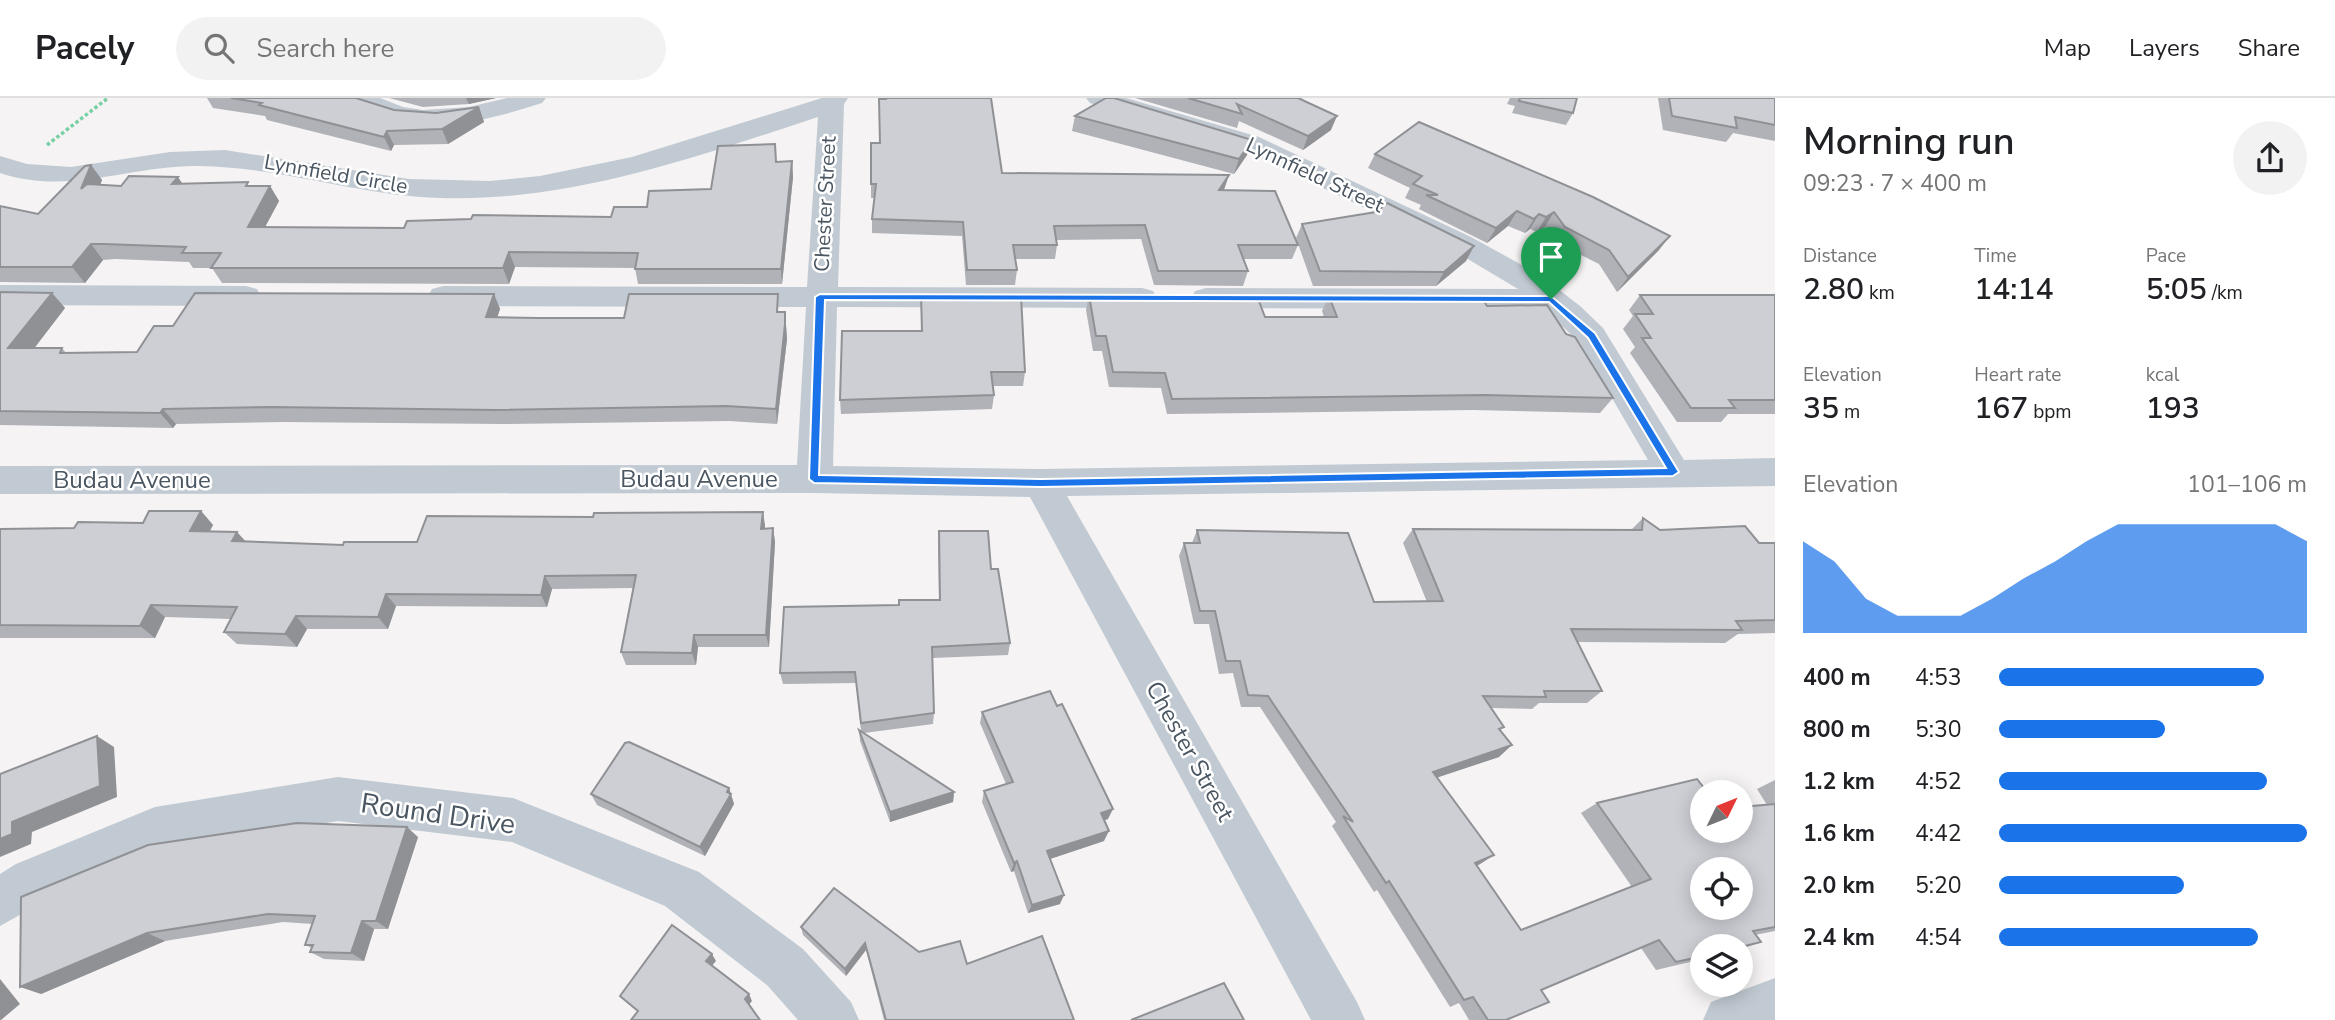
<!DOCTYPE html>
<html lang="en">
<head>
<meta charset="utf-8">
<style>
  body { margin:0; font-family:"Nunito Sans",sans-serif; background:#f2f2f2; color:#202124; height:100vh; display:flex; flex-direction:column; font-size:26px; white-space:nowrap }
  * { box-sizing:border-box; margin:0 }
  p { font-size:23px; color:#757577 }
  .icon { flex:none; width:38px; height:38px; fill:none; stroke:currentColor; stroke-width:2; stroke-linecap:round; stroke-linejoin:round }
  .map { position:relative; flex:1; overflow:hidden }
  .panel { display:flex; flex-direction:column; background:#fff; width:560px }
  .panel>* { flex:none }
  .needle { width:46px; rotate:47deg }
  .controls { position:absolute; left:1690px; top:682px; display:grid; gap:14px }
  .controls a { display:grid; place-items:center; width:63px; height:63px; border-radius:50%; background:#fff; box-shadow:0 4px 18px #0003; font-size:35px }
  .pin { position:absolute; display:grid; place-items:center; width:60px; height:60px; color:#fff; margin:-72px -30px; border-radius:50% 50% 50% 0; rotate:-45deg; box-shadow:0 0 7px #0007 }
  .pin .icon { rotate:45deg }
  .round { display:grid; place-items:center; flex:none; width:74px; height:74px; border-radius:37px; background:#f2f2f2 }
  .overview { display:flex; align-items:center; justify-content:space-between; height:119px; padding:0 28px }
  h1 { font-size:38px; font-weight:600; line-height:52px }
  .figures { display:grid; grid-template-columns:repeat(3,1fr); gap:10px; height:119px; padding:7px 28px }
  .figures div { display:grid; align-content:center }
  .figures b { font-size:30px; font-weight:600 }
  .figures small { font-size:19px; font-weight:400 }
  .figures p { font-size:19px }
  .chart { height:196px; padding:14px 28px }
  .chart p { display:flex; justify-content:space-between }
  .chart svg { width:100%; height:126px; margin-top:7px; fill:#1a73e8; opacity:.7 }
  ul { padding:0 28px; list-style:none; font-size:23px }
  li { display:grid; grid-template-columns:112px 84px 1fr; align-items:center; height:52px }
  li i { height:18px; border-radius:9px; background:#1a73e8 }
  header { display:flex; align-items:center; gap:42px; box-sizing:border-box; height:98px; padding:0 35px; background:#fff; border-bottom:2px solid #e0e0e0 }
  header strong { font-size:33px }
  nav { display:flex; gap:38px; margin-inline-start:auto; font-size:24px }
  .search { width:490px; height:63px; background:#f2f2f2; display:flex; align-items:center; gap:18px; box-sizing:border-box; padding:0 24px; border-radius:38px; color:#757577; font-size:26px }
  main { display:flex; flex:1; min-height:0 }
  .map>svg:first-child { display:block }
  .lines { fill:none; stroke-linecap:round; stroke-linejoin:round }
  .path { stroke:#7ad0a6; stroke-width:3.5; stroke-dasharray:3.5 2.5; stroke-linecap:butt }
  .street { fill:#c1cad2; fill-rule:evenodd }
  .wall { fill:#b0b2b7 }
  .shaded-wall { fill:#909195 }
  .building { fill:#cdcfd5; stroke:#909195; stroke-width:2; fill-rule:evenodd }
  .route { fill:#1a73e8; stroke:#fff; stroke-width:2; fill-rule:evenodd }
  .labels { text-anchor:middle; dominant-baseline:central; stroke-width:5; stroke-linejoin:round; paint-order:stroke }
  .far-street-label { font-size:21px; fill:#4a5661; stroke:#fff }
  .street-label { font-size:24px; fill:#4a5661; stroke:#fff }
  .near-street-label { font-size:28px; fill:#4a5661; stroke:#fff }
</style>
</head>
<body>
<header>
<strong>Pacely</strong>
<div class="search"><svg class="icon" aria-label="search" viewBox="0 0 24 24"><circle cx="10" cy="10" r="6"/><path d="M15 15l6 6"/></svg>Search here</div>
<nav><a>Map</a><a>Layers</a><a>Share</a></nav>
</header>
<main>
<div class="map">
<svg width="1775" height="922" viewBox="0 0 1775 922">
  <rect width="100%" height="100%" fill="#f5f3f3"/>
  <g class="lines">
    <polyline class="path" points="47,47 108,0"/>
    <g class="street">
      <path d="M 348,0 L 380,0 L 403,9 L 423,12 L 469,9 L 507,0 L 546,0 L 542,5 C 489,22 435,36 381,19 C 369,15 355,10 348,0 Z"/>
      <path d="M 822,0 L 848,0 L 844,6 L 838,189 L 1142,190 L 1153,193 L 1157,200 L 1153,207 L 1142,210 L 837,209 L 833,368 L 1041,371 L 1648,362 L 1580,245 L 1544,211 L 1206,210 L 1195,207 L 1191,200 L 1195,193 L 1206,190 L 1518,191 L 1451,151 L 1241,51 L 1090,5 L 1086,0 L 1126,0 L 1259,39 L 1471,139 L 1540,177 L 1580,208 L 1603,230 L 1684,362 L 1775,360 L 1775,388 L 1067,398 L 1357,904 L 1365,922 L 1311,922 L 1030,399 L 814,395 L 0,396 L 0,368 L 797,367 L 806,209 L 443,208 L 432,205 L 428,198 L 432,191 L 443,188 L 807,189 L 818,19 C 696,59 571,104 441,100 C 359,98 281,69 199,68 C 130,67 69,98 0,75 L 0,58 L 27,66 L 71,69 L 170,54 L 225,52 L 409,81 L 490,83 L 540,78 L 632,59 Z"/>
      <polygon points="0,187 246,188 257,191 261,198 257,205 246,208 0,207"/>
      <polygon points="338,679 513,700 699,774 803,851 851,904 859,922 798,922 767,887 665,808 512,744 338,723 157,754 50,800 0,828 0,776 16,766 155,709"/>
      <polygon points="1775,880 1775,922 1703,922 1711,904"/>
    </g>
  </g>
  <g class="wall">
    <polygon points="207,0 356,0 394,12 436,15 479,9 484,24 448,46 394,47 391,53 267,22 265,18 213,10"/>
    <polygon points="389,0 496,0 469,6 423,9"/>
    <polygon points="1135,0 1303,0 1301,1 1331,32 1303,52 1239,23 1237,30"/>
    <polygon points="1510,0 1577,0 1573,15 1566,27 1512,15 1515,8 1507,6"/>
    <polygon points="1658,0 1775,0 1775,43 1733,35 1726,44 1663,32"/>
    <polygon points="885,1 1002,75 1224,92 1298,147 1292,161 1243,161 1248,173 1243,188 1154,187 1141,141 1057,142 1057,147 1055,161 1015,161 1017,172 1015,187 966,187 962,138 872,135 872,121 874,100 871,100 871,45 880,45"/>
    <polygon points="1075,18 1247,57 1234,76 1072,33"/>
    <polygon points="1419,24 1659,152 1617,194 1599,166 1555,144 1545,129 1537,134 1530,131 1525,135 1508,128 1487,145 1419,111 1421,107 1405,100 1410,90 1368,70 1375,56"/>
    <polygon points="792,63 793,79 782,186 638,186 635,170 515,169 509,186 222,185 212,170 193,170 189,164 115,161 103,162 85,185 0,184 0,108 38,116 91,67 102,82 100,87 121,88 182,86 270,88 279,103 265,129 404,130 611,119 711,91 777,64"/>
    <polygon points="1302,126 1474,148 1466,163 1436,188 1313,188 1296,140"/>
    <polygon points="0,194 52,195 65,210 34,250 62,250 66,255 137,254 173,228 494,196 500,211 497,220 624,220 785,214 787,241 777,326 729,323 502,326 283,324 176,326 173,330 0,327"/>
    <polygon points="921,197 1025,274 1023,288 992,288 994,297 992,311 841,316 840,302 921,233"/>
    <polygon points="1089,197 1265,219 1324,219 1322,213 1329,198 1487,208 1566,236 1613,300 1600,315 1473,312 1167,316 1161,290 1109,289 1102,253 1093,253 1086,212"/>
    <polygon points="1640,197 1775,197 1775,316 1728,316 1721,324 1677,324 1630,255 1635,249 1623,231 1633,218 1629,212"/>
    <polygon points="201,413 213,427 209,433 246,444 343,447 765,427 765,431 773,430 775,444 769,549 698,549 696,567 626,567 621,554 633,490 552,491 547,509 396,508 388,531 307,531 297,549 237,546 224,534 231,521 165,519 155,540 0,540 0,431 74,430 143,425"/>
    <polygon points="1643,420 1660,432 1759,445 1775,445 1775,535 1738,536 1725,545 1577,544 1602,593 1587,605 1539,605 1532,611 1491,610 1501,633 1499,659 1437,679 1494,757 1477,768 1521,832 1632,789 1581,715 1597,705 1703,733 1767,707 1757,691 1775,682 1775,833 1755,837 1761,844 1741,851 1741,849 1703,849 1703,861 1656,872 1641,850 1541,892 1506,922 1469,922 1459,905 1450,909 1377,792 1374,794 1332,728 1336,724 1260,609 1241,609 1233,575 1219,576 1209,526 1194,526 1179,458 1184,445 1192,445 1197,432 1374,504 1427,504 1403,445 1413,431 1631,432"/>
    <polygon points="939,433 991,471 1010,545 1008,557 932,560 934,615 933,626 864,635 954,694 953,704 890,724 860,643 859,632 861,633 856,585 783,586 780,575 899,507 939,502 938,446"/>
    <polygon points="982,614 1108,721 1104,722 1104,743 1050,761 1060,806 1028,815 1014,773 1011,774 982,704 984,693 1006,686 980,625"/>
    <polygon points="729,690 734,706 705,758 597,707 591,696"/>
    <polygon points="418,739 388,831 374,831 364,863 324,861 310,854 312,850 305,847 313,826 283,824 165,843 41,896 21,799"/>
    <polygon points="801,829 919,854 967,866 1074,922 884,922 866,852 846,878 803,837"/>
  </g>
  <g class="shaded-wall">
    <polygon points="466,0 496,0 469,6"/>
    <polygon points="479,9 484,24 448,46 442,31"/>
    <polygon points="1337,18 1331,32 1303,52 1308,38"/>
    <polygon points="387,33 394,47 391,53 384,39"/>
    <polygon points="1252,42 1247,57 1234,76 1239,61"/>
    <polygon points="792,63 793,79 782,186 781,171"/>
    <polygon points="91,67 102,82 93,106 81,91"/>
    <polygon points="1229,77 1224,92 1219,92"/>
    <polygon points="178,79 188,94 172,86"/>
    <polygon points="270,88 279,103 257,144 248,129"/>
    <polygon points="1517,113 1508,128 1487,145 1496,130"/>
    <polygon points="1554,114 1545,129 1537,134 1546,119"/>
    <polygon points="1539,116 1530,131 1525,135 1534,121"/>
    <polygon points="1670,138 1659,152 1617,194 1628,179"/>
    <polygon points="91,146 103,162 85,185 72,169"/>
    <polygon points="1474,148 1466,163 1436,188 1444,174"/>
    <polygon points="509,154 515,169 509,186 503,170"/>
    <polygon points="52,195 65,210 23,265 8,250"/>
    <polygon points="494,196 500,211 492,234 486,219"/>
    <polygon points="785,214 787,241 777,326 776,311"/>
    <polygon points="163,311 176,326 173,330 160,315"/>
    <polygon points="201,413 213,427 203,447 190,433"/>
    <polygon points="763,414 765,427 764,444 761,431"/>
    <polygon points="773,430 775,444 769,549 766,537"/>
    <polygon points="237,434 249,447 232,443"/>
    <polygon points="545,478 552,491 547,509 541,497"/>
    <polygon points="386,496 396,508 388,531 378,519"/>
    <polygon points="151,507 165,519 155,540 140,528"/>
    <polygon points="296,518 307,531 297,549 285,536"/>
    <polygon points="694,537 698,549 696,567 692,555"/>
    <polygon points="97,638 114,649 117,699 32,734 31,746 0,759 0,741 12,724"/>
    <polygon points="1512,647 1499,659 1421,685 1433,674"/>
    <polygon points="729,690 734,706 705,758 700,749"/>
    <polygon points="954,694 953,704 890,724 890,714"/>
    <polygon points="1113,711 1108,721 1096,725 1101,715"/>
    <polygon points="407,729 418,739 388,831 376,823"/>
    <polygon points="1109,733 1104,743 1044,763 1047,753"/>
    <polygon points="1494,757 1480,766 1461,774 1475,765"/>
    <polygon points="1017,763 1014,773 1011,774 1014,765"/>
    <polygon points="1064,797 1060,806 1028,815 1032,807"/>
    <polygon points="362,823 374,831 364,863 351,855"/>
    <polygon points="147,835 165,843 41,896 20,889"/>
    <polygon points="865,845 866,852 846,878 845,871"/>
    <polygon points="712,856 716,863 710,870 706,863"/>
    <polygon points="0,881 20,906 1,922 0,922"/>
    <polygon points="749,896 752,903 748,908 745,901"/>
  </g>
  <g class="building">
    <polygon points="231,0 356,0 394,12 436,15 479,9 442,31 387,33 384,39 259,7 262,5"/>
    <polygon points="886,0 991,0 1002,75 1229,77 1219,92 1275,93 1298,147 1238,147 1248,173 1158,173 1145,127 1054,128 1057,147 1013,147 1017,172 967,172 963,124 872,121 876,86 871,86 871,45 880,45 879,1 886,1"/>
    <polygon points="1106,0 1114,0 1252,42 1239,61 1075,18"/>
    <polygon points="1188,0 1298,0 1337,18 1308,38 1237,6 1242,16"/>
    <polygon points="1520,0 1577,0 1573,15 1519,3"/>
    <polygon points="1669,0 1775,0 1775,27 1735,19 1737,30 1672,18"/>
    <polygon points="1419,24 1593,99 1670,138 1628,179 1609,152 1565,129 1554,114 1546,119 1539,116 1534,121 1517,113 1496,130 1426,97 1438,97 1413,86 1422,78 1375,56"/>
    <polygon points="775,46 776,64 792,63 781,171 635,171 638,155 509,154 503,170 211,170 221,155 182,155 186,149 103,146 91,146 72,169 0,169 0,108 38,116 85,68 91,67 81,91 87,86 121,88 129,78 178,79 172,86 248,84 246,88 270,88 248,129 404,130 407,123 471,121 473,117 611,119 614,109 647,109 649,93 711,91 718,48"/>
    <polygon points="1387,105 1474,148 1444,174 1320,173 1302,126 1376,114"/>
    <polygon points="0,194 52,195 8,250 62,250 60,255 137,254 154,228 173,228 195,195 494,196 486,219 538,220 624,220 629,196 778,196 777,214 785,214 785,226 776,311 726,308 495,312 272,309 163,311 160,315 0,313"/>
    <polygon points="921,197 1021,198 1025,274 991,274 994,297 840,302 842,233 922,233"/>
    <polygon points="1089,197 1257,198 1265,219 1337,219 1329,198 1482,200 1487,208 1547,207 1566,236 1575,239 1613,300 1484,297 1172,301 1165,275 1113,274 1106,238 1096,238"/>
    <polygon points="1640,197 1775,197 1775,302 1729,302 1735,310 1691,310 1642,240 1651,240 1635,216 1653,216"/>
    <polygon points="149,413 201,413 190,433 237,434 232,443 343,447 344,444 417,444 427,418 593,419 594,415 763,414 761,431 773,430 766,537 694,537 692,555 621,554 636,477 545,478 541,497 386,496 378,519 296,518 285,536 224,534 237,509 151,507 140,528 0,527 0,431 74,430 78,424 143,425"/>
    <path d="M 1643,420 L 1660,432 L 1745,428 L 1759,445 L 1775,445 L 1775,522 L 1736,523 L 1742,532 L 1571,531 L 1602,593 L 1544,593 L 1546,599 L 1483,598 L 1504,629 L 1499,631 L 1512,647 L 1433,674 L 1494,757 L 1475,765 L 1521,832 L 1651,781 L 1597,705 L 1697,681 L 1708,695 L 1703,695 L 1703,733 L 1741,733 L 1741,709 L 1775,706 L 1775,829 L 1753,833 L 1761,844 L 1741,849 L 1703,849 L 1703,858 L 1676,864 L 1659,842 L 1541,892 L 1549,904 L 1506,922 L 1488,922 L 1473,899 L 1464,902 L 1389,783 L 1386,785 L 1343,718 L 1353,724 L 1268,598 L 1248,597 L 1240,563 L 1226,563 L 1215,513 L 1200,513 L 1184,445 L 1200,445 L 1197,432 L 1348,435 L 1374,504 L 1443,503 L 1413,431 L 1642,432 ZM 1703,772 L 1741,772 L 1741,810 L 1703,810 Z"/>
    <polygon points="939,433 988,433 991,471 998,471 1010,545 932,549 934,615 861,625 855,574 780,575 784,509 899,507 899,502 940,502"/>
    <polygon points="1050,593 1057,608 1062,606 1113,711 1101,715 1109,733 1047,753 1064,797 1032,807 1017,763 1014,765 984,693 1013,684 982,614"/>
    <polygon points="859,632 954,694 890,714"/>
    <polygon points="97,638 100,688 12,724 12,736 0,741 0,676"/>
    <polygon points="629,644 729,690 727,694 731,696 700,749 591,696 625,645"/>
    <polygon points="297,725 407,729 376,823 362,823 351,855 310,854 313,847 305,847 315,818 268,816 147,835 20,889 21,799 148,747"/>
    <polygon points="834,790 919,854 960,843 967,866 1042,838 1074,922 886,922 865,845 845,871 801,829"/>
    <polygon points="672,827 712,856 706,863 749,896 745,901 760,922 631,922 638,913 620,898"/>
    <polygon points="1224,885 1244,922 1131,922"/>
  </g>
  <path class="route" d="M 820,196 L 1551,198 L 1595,235 L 1679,374 L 1673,378 L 1041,389 L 814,385 L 809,381 L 815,199 ZM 825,202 L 1549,204 L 1588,240 L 1666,370 L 1041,381 L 819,377 Z"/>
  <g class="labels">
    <g class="far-street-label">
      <text transform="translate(336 76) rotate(10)">Lynnfield Circle</text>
      <text transform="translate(1315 77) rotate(25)">Lynnfield Street</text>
      <text transform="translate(825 106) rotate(-87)">Chester Street</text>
    </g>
    <g class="street-label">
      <text x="699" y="381">Budau Avenue</text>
      <text x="132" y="382">Budau Avenue</text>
      <text transform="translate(1190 653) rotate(61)">Chester Street</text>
    </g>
    <g class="near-street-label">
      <text transform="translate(438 716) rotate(8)">Round Drive</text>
    </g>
  </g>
</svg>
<div class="controls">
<a><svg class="needle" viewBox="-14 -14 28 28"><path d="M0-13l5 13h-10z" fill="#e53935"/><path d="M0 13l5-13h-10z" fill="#757577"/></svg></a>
<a><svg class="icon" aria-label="locate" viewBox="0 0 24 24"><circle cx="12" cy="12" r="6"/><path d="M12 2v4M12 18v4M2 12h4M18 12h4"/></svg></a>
<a><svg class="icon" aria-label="layers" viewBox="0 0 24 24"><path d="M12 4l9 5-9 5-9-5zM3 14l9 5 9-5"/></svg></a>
</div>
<div class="pin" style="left:1551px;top:201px;background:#1e9e55"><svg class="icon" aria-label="arrive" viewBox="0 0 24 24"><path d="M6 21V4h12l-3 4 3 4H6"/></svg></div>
</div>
<section class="panel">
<div class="overview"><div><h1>Morning run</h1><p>09:23 · 7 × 400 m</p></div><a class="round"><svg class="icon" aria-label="share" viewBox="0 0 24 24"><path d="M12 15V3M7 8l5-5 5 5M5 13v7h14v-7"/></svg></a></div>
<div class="figures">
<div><p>Distance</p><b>2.80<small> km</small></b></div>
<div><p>Time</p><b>14:14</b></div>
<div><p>Pace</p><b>5:05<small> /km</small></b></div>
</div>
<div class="figures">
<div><p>Elevation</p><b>35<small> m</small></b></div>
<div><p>Heart rate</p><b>167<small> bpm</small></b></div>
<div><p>kcal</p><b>193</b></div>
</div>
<div class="chart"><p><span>Elevation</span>101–106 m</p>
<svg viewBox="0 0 160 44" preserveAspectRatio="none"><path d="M0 44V12L10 19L20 32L30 38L40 38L50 38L60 32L70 25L80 19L90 12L100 6L110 6L120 6L130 6L140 6L150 6L160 12V44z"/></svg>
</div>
<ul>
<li><b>400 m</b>4:53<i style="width:86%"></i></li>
<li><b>800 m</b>5:30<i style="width:54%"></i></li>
<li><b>1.2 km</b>4:52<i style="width:87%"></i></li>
<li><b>1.6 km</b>4:42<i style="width:100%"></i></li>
<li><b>2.0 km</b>5:20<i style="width:60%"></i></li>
<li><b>2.4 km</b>4:54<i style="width:84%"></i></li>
</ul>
</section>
</main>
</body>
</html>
